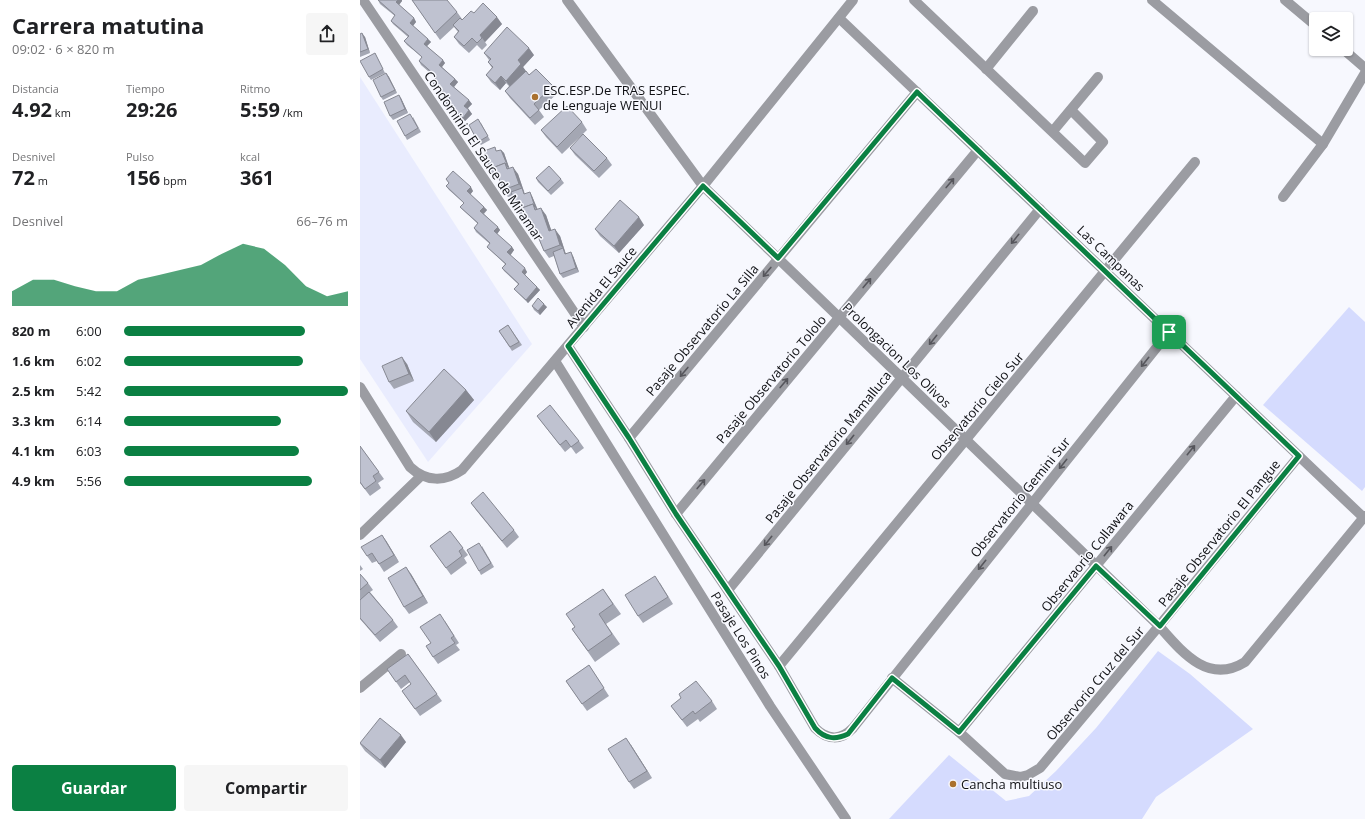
<!DOCTYPE html>
<html lang="es">
<head>
<meta charset="utf-8">
<style>
  body { margin:0; font-family:"Open Sans",sans-serif; background:#f6f6f6; color:#202124; height:100vh; display:flex; flex-direction:column; font-size:15px; white-space:nowrap }
  * { box-sizing:border-box; margin:0 }
  p { font-size:13px; color:#757577 }
  .icon { flex:none; width:22px; height:22px; fill:none; stroke:currentColor; stroke-width:2; stroke-linecap:round; stroke-linejoin:round }
  .map { position:relative; flex:1; overflow:hidden }
  .sheet { display:flex; flex-direction:column; background:#fff; width:360px }
  .sheet>* { flex:none }
  .controls { position:absolute; left:949px; top:12px; display:grid; gap:8px }
  .controls a { display:grid; place-items:center; width:44px; height:44px; border-radius:4px; background:#fff; box-shadow:0 1px 3px #0004; font-size:20px }
  .pin { position:absolute; display:grid; place-items:center; width:34px; height:34px; color:#fff; margin:-17px; border-radius:8px; box-shadow:0 2px 6px #0006 }
  .round { display:grid; place-items:center; flex:none; width:42px; height:42px; border-radius:4px; background:#f6f6f6 }
  .head { display:flex; align-items:center; justify-content:space-between; height:68px; padding:0 12px }
  h1 { font-size:22px; font-weight:700; line-height:30px }
  .figures { display:grid; grid-template-columns:repeat(3,1fr); gap:6px; height:68px; padding:4px 12px }
  .figures div { display:grid; align-content:center }
  .figures b { font-size:20px; font-weight:700 }
  .figures small { font-size:11px; font-weight:400 }
  .figures p { font-size:11px }
  .chart { height:112px; padding:8px 12px }
  .chart p { display:flex; justify-content:space-between }
  .chart svg { width:100%; height:72px; margin-top:4px; fill:#0b8043; opacity:.7 }
  .button { display:flex; gap:8px; margin-top:auto; padding:8px 12px }
  .button a { flex:1; height:46px; border-radius:4px; background:#0b8043; color:#fff; font-size:16px; font-weight:700; line-height:46px; text-align:center }
  .button a+a { background:#f6f6f6; color:#202124 }
  ul { padding:0 12px; list-style:none; font-size:13px }
  li { display:grid; grid-template-columns:64px 48px 1fr; align-items:center; height:30px }
  li i { height:10px; border-radius:5px; background:#0b8043 }
  main { display:flex; flex:1; min-height:0 }
  .map>svg:first-child { display:block }
  .built { fill:#e9ecfe }
  .green { fill:#d5dbfe }
  .lines { fill:none; stroke-linecap:round; stroke-linejoin:round }
  .minor { stroke:#9b9ca2; stroke-width:10 }
  .wall { fill:#a4a7b3 }
  .shaded-wall { fill:#868892 }
  .building { fill:#bfc2d0; stroke:#868892 }
  .oneway { stroke:#56565c }
  .route-casing { stroke:#fff; stroke-width:8 }
  .route { stroke:#0b8043; stroke-width:5 }
  .poi-dot { fill:#aa712f; stroke:#f7f8fe; stroke-width:1.5 }
  .labels { text-anchor:middle; dominant-baseline:central; stroke-width:3; stroke-linejoin:round; paint-order:stroke }
  .poi-label { font-size:13px; fill:#101115; stroke:#f7f8fe; text-anchor:start }
  .street-label { font-size:13px; fill:#101115; stroke:#f7f8fe }
</style>
</head>
<body>
<main>
<section class="sheet">
<div class="head"><div><h1>Carrera matutina</h1><p>09:02 · 6 × 820 m</p></div><a class="round"><svg class="icon" aria-label="share" viewBox="0 0 24 24"><path d="M12 15V3M7 8l5-5 5 5M5 13v7h14v-7"/></svg></a></div>
<div class="figures">
<div><p>Distancia</p><b>4.92<small> km</small></b></div>
<div><p>Tiempo</p><b>29:26</b></div>
<div><p>Ritmo</p><b>5:59<small> /km</small></b></div>
</div>
<div class="figures">
<div><p>Desnivel</p><b>72<small> m</small></b></div>
<div><p>Pulso</p><b>156<small> bpm</small></b></div>
<div><p>kcal</p><b>361</b></div>
</div>
<div class="chart"><p><span>Desnivel</span>66–76 m</p>
<svg viewBox="0 0 160 44" preserveAspectRatio="none"><path d="M0 44V35L10 28L20 28L30 32L40 35L50 35L60 28L70 25L80 22L90 19L100 12L110 6L120 9L130 19L140 32L150 38L160 35V44z"/></svg>
</div>
<ul>
<li><b>820 m</b>6:00<i style="width:81%"></i></li>
<li><b>1.6 km</b>6:02<i style="width:80%"></i></li>
<li><b>2.5 km</b>5:42<i style="width:100%"></i></li>
<li><b>3.3 km</b>6:14<i style="width:70%"></i></li>
<li><b>4.1 km</b>6:03<i style="width:78%"></i></li>
<li><b>4.9 km</b>5:56<i style="width:84%"></i></li>
</ul>
<div class="button"><a>Guardar</a><a>Compartir</a></div>
</section>
<div class="map">
<svg width="1005" height="819" viewBox="0 0 1005 819">
  <rect width="100%" height="100%" fill="#f7f8fe"/>
  <polygon class="built" points="0,77 172,344 68,462 0,359"/>
  <g class="green">
    <polygon points="989,307 1005,322 1005,487 1002,491 903,405"/>
    <polygon points="798,651 830,674 893,729 796,797 782,819 529,819 589,755 646,801 669,796 696,771 736,728"/>
  </g>
  <g class="lines">
    <g class="minor">
      <polyline points="3,0 224,327"/>
      <path d="M 207,0 L 343,186 L 799,626 C 822,652 848,685 885,662 L 1005,516"/>
      <polyline points="554,0 725,163 743,142 711,110"/>
      <polyline points="792,0 963,144"/>
      <polyline points="925,0 956,26"/>
      <polyline points="479,18 1004,518"/>
      <polyline points="983,49 1005,68"/>
      <polyline points="626,69 673,11"/>
      <polyline points="693,131 738,77"/>
      <polyline points="923,197 963,144 1005,73"/>
      <path d="M 208,346 L 269,438 L 316,514 L 419,666 L 455,728 C 467,740 481,741 493,728 L 809,332"/>
      <polyline points="195,361 410,706 486,819"/>
      <path d="M 0,387 L 50,467 C 66,482 85,482 102,470 L 343,186 L 493,0"/>
      <polyline points="269,438 557,92"/>
      <polyline points="316,514 618,150"/>
      <polyline points="0,535 61,476"/>
      <polyline points="368,590 680,209"/>
      <polyline points="419,666 835,162"/>
      <polyline points="532,678 599,732 645,774 660,777 668,775 680,768 799,626 939,456"/>
      <polyline points="0,688 41,654"/>
      <polyline points="599,732 876,396"/>
    </g>
  </g>
  <g class="wall">
    <polygon points="18,0 42,0 42,1 39,5 54,18 56,22 53,26 71,42 67,46 85,63 82,67 95,79 98,82 94,87 112,104 108,108 112,114 105,121 88,107 86,103 90,99 75,85 72,82 76,78 61,65 59,61 62,57 47,45 44,41 48,37 33,24 31,21 35,16 20,4"/>
    <polygon points="52,0 97,12 102,19 102,20 114,13 142,24 125,42 127,45 122,50 117,45 109,53 99,44 94,37 98,32 94,27 80,40"/>
    <polygon points="0,34 5,37 10,53 0,57"/>
    <polygon points="15,53 25,73 11,80 9,77"/>
    <polygon points="124,53 174,55 163,67 166,72 169,75 193,86 198,93 179,110 184,117 175,125 150,98 145,91 149,86 146,83 140,90 131,82 126,75 132,68 128,62 129,60"/>
    <polygon points="26,73 29,77 37,93 23,100 21,97"/>
    <polygon points="41,98 48,113 33,120 30,116"/>
    <polygon points="53,117 61,132 47,140 45,136"/>
    <polygon points="222,122 227,130 202,154 186,137 181,130"/>
    <polygon points="121,123 130,140 121,145 118,142"/>
    <polygon points="210,148 247,158 252,165 239,178 215,155"/>
    <polygon points="141,150 144,153 149,168 158,174 165,194 172,196 178,210 186,215 191,230 200,236 206,254 213,256 219,272 203,278 200,274 194,256 189,258 184,251 178,237 175,238 170,231 164,216 161,217 159,213 153,196 148,197 143,190 138,175 134,176 131,173 138,151"/>
    <polygon points="176,178 201,179 204,183 191,195 178,182"/>
    <polygon points="86,179 113,191 110,194 124,207 127,210 124,214 140,230 137,234 152,247 154,250 150,255 167,272 165,275 180,290 168,303 154,289 158,284 144,271 142,268 145,264 130,250 127,247 130,244 116,232 114,228 118,224 103,210 100,207 104,203 89,190 86,186 89,183"/>
    <polygon points="284,225 259,253 240,236 235,229"/>
    <polygon points="172,306 187,307 180,315 174,310"/>
    <polygon points="148,325 162,345 152,351 139,331"/>
    <polygon points="47,364 54,381 34,389 29,382"/>
    <polygon points="106,390 114,400 76,442 53,422 46,411"/>
    <polygon points="177,416 219,441 224,448 216,454 211,447 205,452"/>
    <polygon points="0,446 24,479 18,483 21,488 10,496 0,483"/>
    <polygon points="111,503 154,530 159,537 147,548 116,510"/>
    <polygon points="90,531 108,555 104,558 107,563 91,575 70,546"/>
    <polygon points="22,535 39,562 24,572 17,561 12,563 7,556"/>
    <polygon points="122,546 134,567 121,575 119,571"/>
    <polygon points="0,565 3,569 0,571"/>
    <polygon points="0,574 8,583 13,590 10,592 33,620 38,627 20,642 0,619"/>
    <polygon points="51,574 68,603 49,614 44,607"/>
    <polygon points="300,583 313,604 283,623 278,616"/>
    <polygon points="243,589 261,614 246,624 260,644 235,662 212,629 215,627"/>
    <polygon points="85,621 99,643 96,645 100,650 78,664 73,657 71,643"/>
    <polygon points="48,654 82,701 60,716 42,691 51,684 50,682 41,689 27,669"/>
    <polygon points="229,665 249,696 227,711 206,681"/>
    <polygon points="352,701 357,709 340,722 338,719 327,727 311,706"/>
    <polygon points="46,742 25,768 5,751 0,744"/>
    <polygon points="271,745 292,778 274,789 269,782"/>
  </g>
  <g class="shaded-wall">
    <polygon points="38,0 42,0 42,1 38,6 36,2"/>
    <polygon points="137,17 142,24 125,42 120,35"/>
    <polygon points="54,18 56,22 52,27 50,23"/>
    <polygon points="2,33 5,37 10,53 8,49"/>
    <polygon points="68,39 71,42 66,47 64,44"/>
    <polygon points="169,48 174,55 163,67 166,71 151,88 146,81 158,60"/>
    <polygon points="83,60 85,63 81,68 79,65"/>
    <polygon points="26,73 29,77 37,93 35,90"/>
    <polygon points="141,76 146,83 140,90 135,83"/>
    <polygon points="95,79 98,82 93,88 90,84"/>
    <polygon points="39,95 41,98 48,113 45,109"/>
    <polygon points="109,100 112,104 107,109 104,106"/>
    <polygon points="109,110 112,114 105,121 103,118"/>
    <polygon points="141,150 144,153 150,170 148,167"/>
    <polygon points="153,167 158,174 164,192 159,184"/>
    <polygon points="111,187 113,191 110,195 107,191"/>
    <polygon points="170,192 172,196 178,211 175,207"/>
    <polygon points="124,207 127,210 123,214 120,211"/>
    <polygon points="181,208 186,215 194,238 189,231"/>
    <polygon points="279,217 284,225 259,253 254,246"/>
    <polygon points="138,227 140,230 137,234 134,231"/>
    <polygon points="195,229 200,236 207,258 205,254 203,248 200,245"/>
    <polygon points="152,247 154,250 150,256 147,252"/>
    <polygon points="211,252 213,256 219,272 216,268"/>
    <polygon points="165,268 167,272 164,276 162,272"/>
    <polygon points="177,287 180,290 168,303 166,300"/>
    <polygon points="184,304 187,307 180,315 178,311"/>
    <polygon points="42,357 47,364 54,381 49,374"/>
    <polygon points="106,390 114,400 76,442 69,432"/>
    <polygon points="22,535 27,542 39,562 34,555"/>
    <polygon points="46,567 51,574 68,603 63,596"/>
    <polygon points="41,735 46,742 25,768 20,760"/>
    <polygon points="266,738 271,745 292,778 287,771"/>
  </g>
  <g class="building">
    <polygon points="18,0 38,0 36,2 54,18 50,23 68,39 64,44 83,60 79,65 95,79 90,84 109,100 104,106 109,110 103,118 86,103 90,98 72,82 77,77 59,61 62,57 44,41 49,36 31,21 35,15"/>
    <polygon points="52,0 87,0 97,12 75,33"/>
    <polygon points="123,3 137,17 120,35 122,38 117,43 112,38 104,46 94,37 99,31 93,25 100,18 102,20 111,11 114,13"/>
    <polygon points="147,27 169,48 158,60 161,64 146,81 141,76 135,83 126,75 133,67 128,62 131,59 124,53"/>
    <polygon points="2,33 8,49 0,52 0,34"/>
    <polygon points="15,53 23,69 9,77 0,61"/>
    <polygon points="176,69 193,86 174,104 179,110 170,118 145,91 166,71 169,75"/>
    <polygon points="26,73 35,90 21,97 13,80"/>
    <polygon points="39,95 45,109 30,116 24,102"/>
    <polygon points="207,106 222,122 197,147 181,130"/>
    <polygon points="50,114 58,128 45,136 37,121"/>
    <polygon points="118,119 128,136 118,142 109,125"/>
    <polygon points="223,134 247,158 234,171 210,148"/>
    <polygon points="135,147 136,151 141,150 148,167 145,163 135,167 136,171 131,173 124,151"/>
    <polygon points="145,163 147,169 153,167 159,184 143,190 135,167"/>
    <polygon points="189,166 201,179 188,191 176,178"/>
    <polygon points="93,171 111,187 107,191 124,207 120,211 138,227 134,231 152,247 147,252 165,268 162,272 177,287 166,300 154,289 159,284 142,268 146,264 127,247 130,243 114,228 118,223 100,207 104,203 86,186 89,183 86,179"/>
    <polygon points="162,188 164,194 170,192 175,207 173,204 162,208 163,212 159,213 151,192"/>
    <polygon points="260,200 279,217 254,246 235,229"/>
    <polygon points="173,204 175,210 181,208 189,231 195,229 200,245 184,251 175,229 170,231 162,208"/>
    <polygon points="203,248 205,254 211,252 216,268 200,274 193,252"/>
    <polygon points="178,298 184,304 178,311 172,306"/>
    <polygon points="148,325 159,342 150,347 139,331"/>
    <polygon points="42,357 49,374 29,382 22,366"/>
    <polygon points="84,369 106,390 69,432 46,411"/>
    <polygon points="190,405 219,441 211,447 206,440 200,445 177,416"/>
    <polygon points="0,446 19,472 13,476 16,481 5,489 0,482"/>
    <polygon points="123,492 154,530 142,541 111,503"/>
    <polygon points="90,531 103,548 99,551 102,556 86,568 70,546"/>
    <polygon points="22,535 34,555 19,564 12,553 7,556 1,547"/>
    <polygon points="119,543 131,563 119,571 107,550"/>
    <polygon points="46,567 63,596 44,607 28,578"/>
    <polygon points="0,574 8,583 0,590"/>
    <polygon points="295,576 308,597 278,616 265,595"/>
    <polygon points="243,589 253,604 239,614 252,634 228,651 212,629 215,627 206,614"/>
    <polygon points="9,592 33,620 15,635 0,618 0,600"/>
    <polygon points="80,614 94,636 91,638 95,643 73,657 66,646 71,643 60,627"/>
    <polygon points="48,654 77,694 55,709 42,691 51,684 45,675 36,682 27,669"/>
    <polygon points="229,665 244,688 222,704 206,681"/>
    <polygon points="336,681 352,701 335,714 333,711 322,720 311,706 321,698 319,694"/>
    <polygon points="20,718 41,735 20,760 0,743"/>
    <polygon points="266,738 287,771 269,782 248,749"/>
  </g>
  <defs><path id="oneway-shaft" d="M-6 0H5M1.5-3L5.5 0L1.5 3" fill="none" stroke-width="1.6" stroke-linecap="round" stroke-linejoin="round"/></defs>
  <g class="oneway">
    <use href="#oneway-shaft" transform="translate(590 183) rotate(-50)"/>
    <use href="#oneway-shaft" transform="translate(655 239) rotate(129)"/>
    <use href="#oneway-shaft" transform="translate(407 272) rotate(130)"/>
    <use href="#oneway-shaft" transform="translate(507 283) rotate(-50)"/>
    <use href="#oneway-shaft" transform="translate(573 340) rotate(129)"/>
    <use href="#oneway-shaft" transform="translate(785 362) rotate(129)"/>
    <use href="#oneway-shaft" transform="translate(324 372) rotate(130)"/>
    <use href="#oneway-shaft" transform="translate(424 383) rotate(-50)"/>
    <use href="#oneway-shaft" transform="translate(490 440) rotate(129)"/>
    <use href="#oneway-shaft" transform="translate(831 450) rotate(-51)"/>
    <use href="#oneway-shaft" transform="translate(703 464) rotate(129)"/>
    <use href="#oneway-shaft" transform="translate(341 484) rotate(-50)"/>
    <use href="#oneway-shaft" transform="translate(408 541) rotate(129)"/>
    <use href="#oneway-shaft" transform="translate(748 551) rotate(-51)"/>
    <use href="#oneway-shaft" transform="translate(622 565) rotate(129)"/>
  </g>
  <g class="lines">
    <defs>
      <path id="route" d="M 557,92 L 939,456 L 800,626 L 736,566 L 599,732 L 532,678 L 488,734 C 475,740 465,739 455,728 L 419,666 L 316,514 L 269,438 L 208,346 L 343,186 L 418,258 Z"/>
    </defs>
    <use href="#route" class="route-casing"/>
    <use href="#route" class="route"/>
  </g>
  <g class="poi-dot">
    <circle cx="175" cy="97" r="4"/>
    <circle cx="593" cy="784" r="4"/>
  </g>
  <g class="labels">
    <g class="poi-label">
      <text x="183" y="90">ESC.ESP.De TRAS ESPEC.<tspan x="183" dy="15">de Lenguaje WENUI</tspan></text>
      <text x="601" y="784">Cancha multiuso</text>
    </g>
    <g class="street-label">
      <text transform="translate(124 156) rotate(56)">Condominio El Sauce de Miramar</text>
      <text transform="translate(751 258) rotate(44)">Las Campanas</text>
      <text transform="translate(241 287) rotate(-50)">Avenida El Sauce</text>
      <text transform="translate(342 330) rotate(-50)">Pasaje Observatorio La Silla</text>
      <text transform="translate(537 355) rotate(44)">Prolongacion Los Olivos</text>
      <text transform="translate(411 379) rotate(-50)">Pasaje Observatorio Tololo</text>
      <text transform="translate(617 406) rotate(-50)">Observatorio Cielo Sur</text>
      <text transform="translate(468 447) rotate(-51)">Pasaje Observatorio Mamalluca</text>
      <text transform="translate(660 497) rotate(-51)">Observatorio Gemini Sur</text>
      <text transform="translate(859 533) rotate(-51)">Pasaje Observatorio El Pangue</text>
      <text transform="translate(727 556) rotate(-51)">Observaorio Collawara</text>
      <text transform="translate(381 635) rotate(58)">Pasaje Los Pinos</text>
      <text transform="translate(735 683) rotate(-50)">Observorio Cruz del Sur</text>
    </g>
  </g>
</svg>
<div class="controls">
<a><svg class="icon" aria-label="layers" viewBox="0 0 24 24"><path d="M12 4l9 5-9 5-9-5zM3 14l9 5 9-5"/></svg></a>
</div>
<div class="pin" style="left:809px;top:332px;background:#1e9e55"><svg class="icon" aria-label="arrive" viewBox="0 0 24 24"><path d="M6 21V4h12l-3 4 3 4H6"/></svg></div>
</div>
</main>
</body>
</html>
